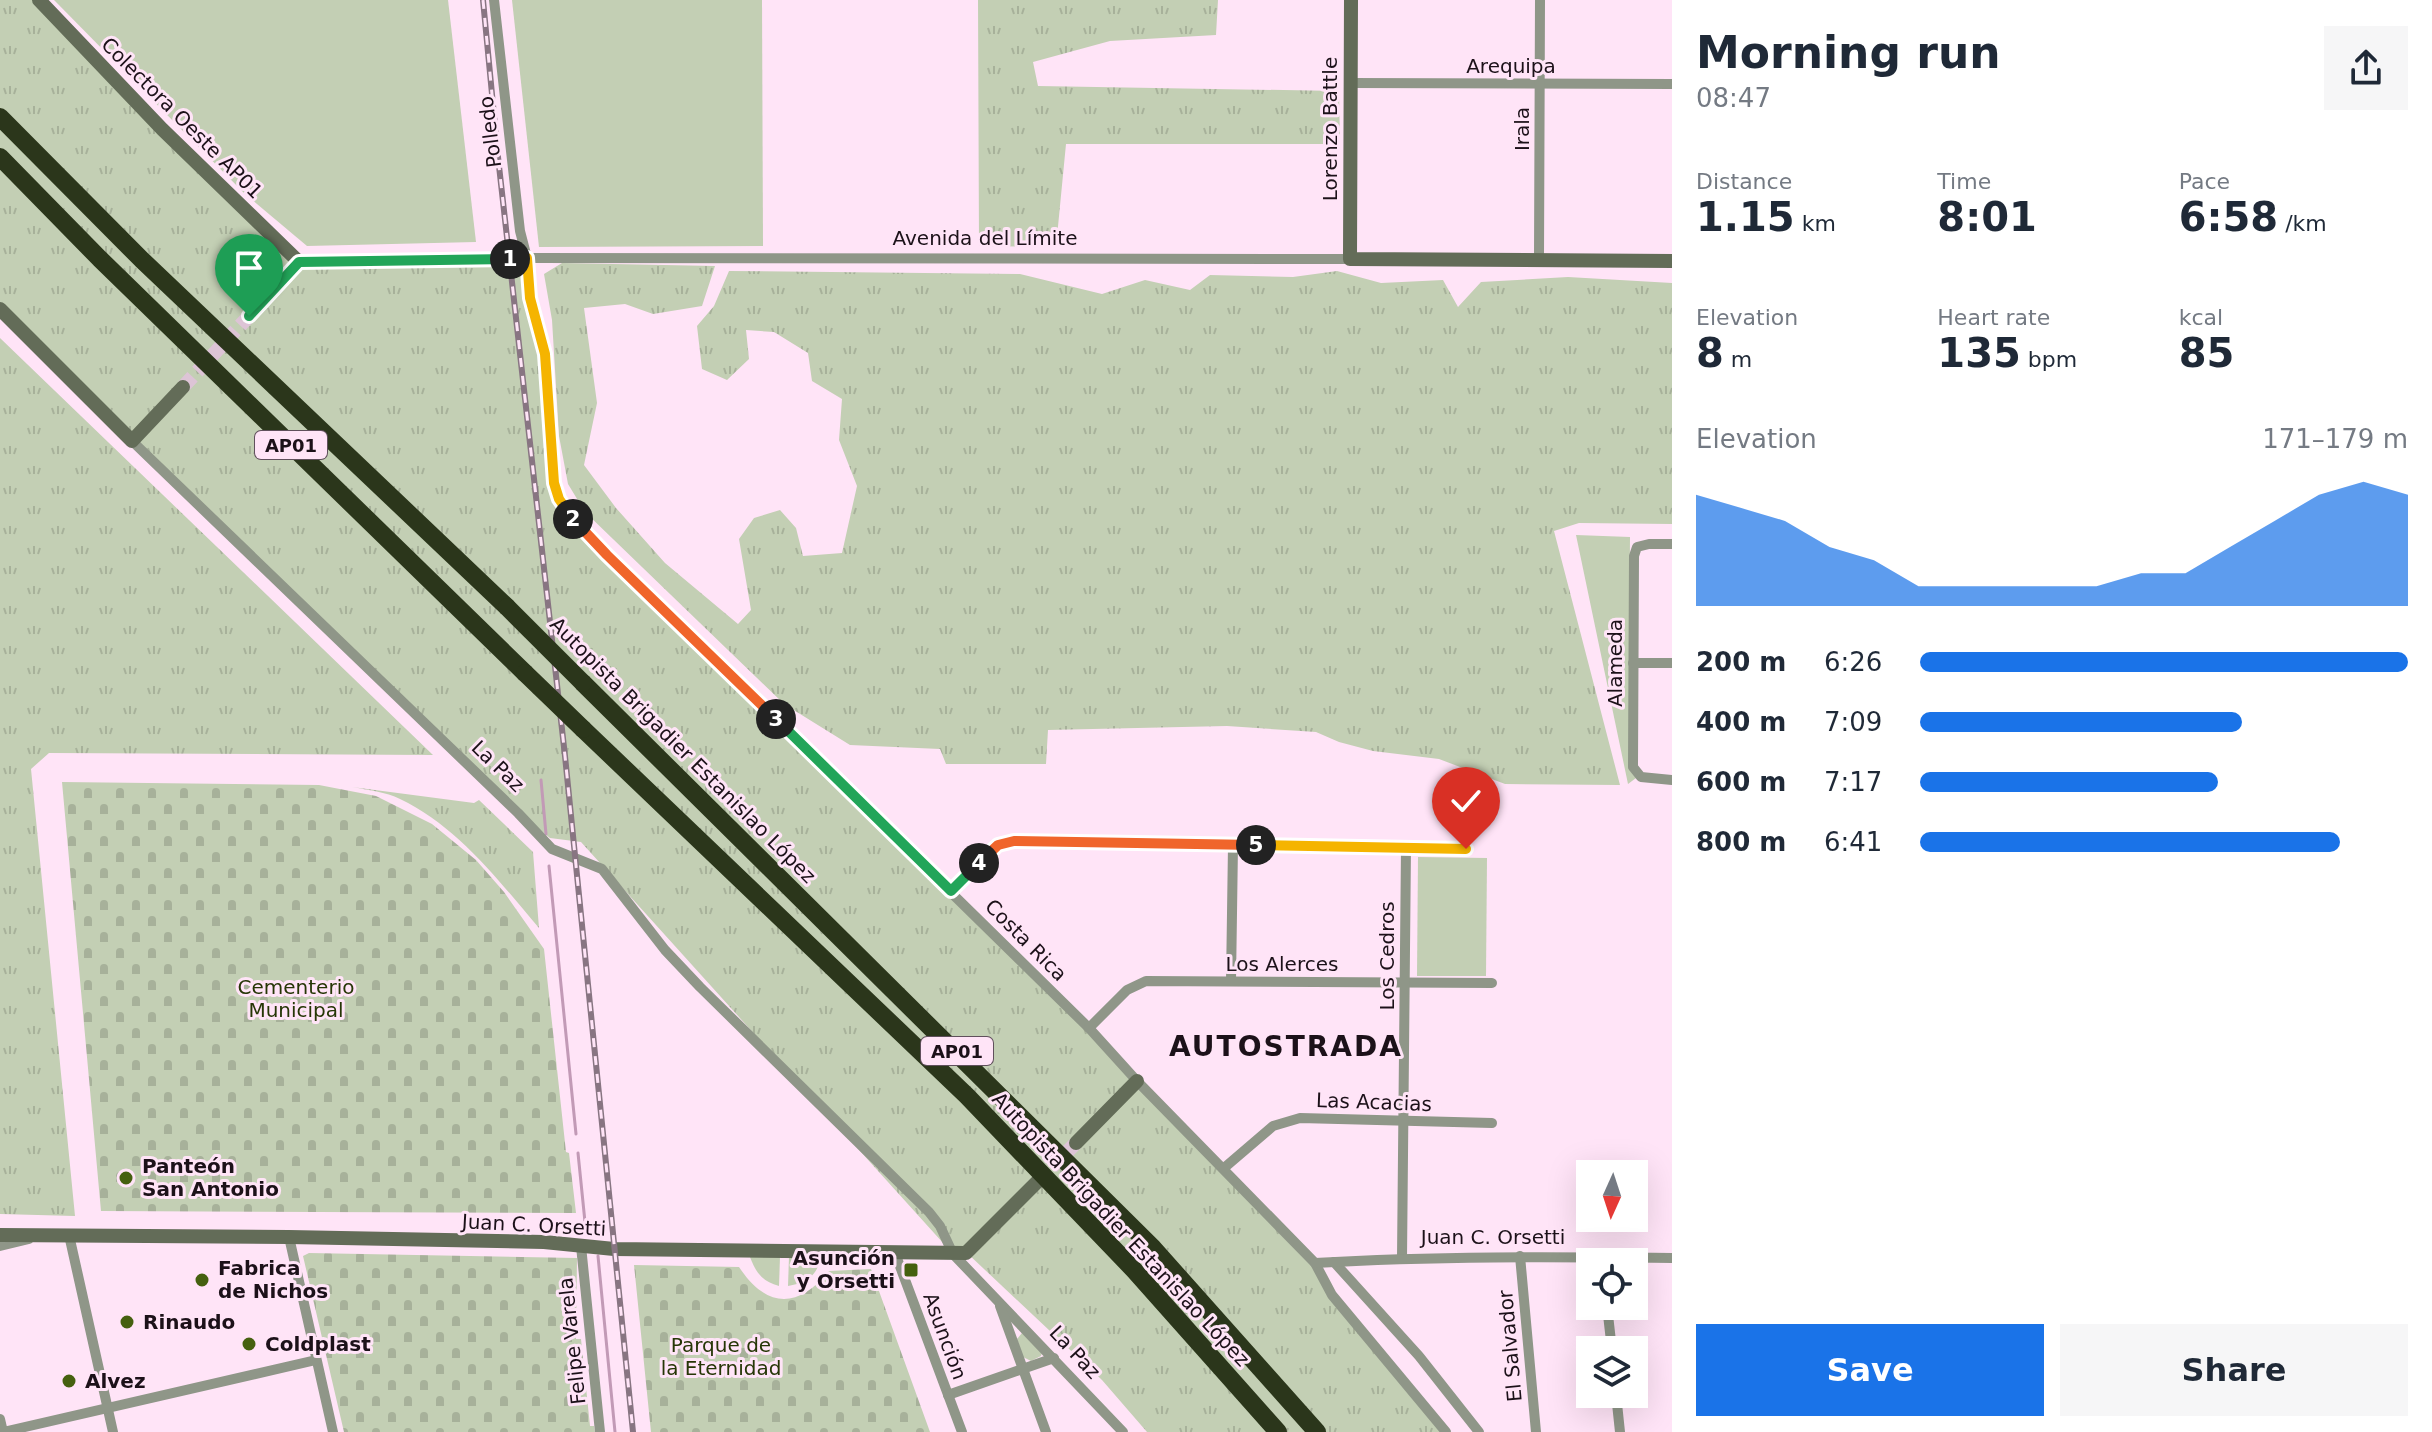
<!DOCTYPE html>
<html lang="en">
<head>
<meta charset="utf-8">
<style>
  body { margin:0; font-family:"DejaVu Sans",sans-serif; background:#f6f6f7; color:#1f2937; height:100vh; display:flex; flex-direction:column; font-size:30px; white-space:nowrap }
  * { box-sizing:border-box; margin:0 }
  p { font-size:26px; color:#747a83 }
  .icon { flex:none; width:44px; height:44px; fill:none; stroke:currentColor; stroke-width:2; stroke-linecap:round; stroke-linejoin:round }
  .map { position:relative; flex:1; overflow:hidden }
  .details { display:flex; flex-direction:column; background:#fff; width:760px }
  .details>* { flex:none }
  .needle { width:52px; rotate:183deg }
  .controls { position:absolute; left:1576px; top:1160px; display:grid; gap:16px }
  .controls a { display:grid; place-items:center; width:72px; height:72px; border-radius:0px; background:#fff; box-shadow:0 8px 32px #0002; font-size:40px }
  .pin { position:absolute; display:grid; place-items:center; width:68px; height:68px; color:#fff; margin:-82px -34px; border-radius:50% 50% 50% 0; rotate:-45deg; box-shadow:0 0 8px #0007 }
  .pin .icon { rotate:45deg }
  .km { position:absolute; width:40px; height:40px; margin:-20px; border-radius:50%; background:#222; color:#fff; font-size:22px; line-height:40px; text-align:center }
  .round { display:grid; place-items:center; flex:none; width:84px; height:84px; border-radius:0px; background:#f6f6f7 }
  .headline { display:flex; align-items:center; justify-content:space-between; height:136px; padding:0 24px }
  h1 { font-size:44px; font-weight:700; line-height:60px }
  .figures { display:grid; grid-template-columns:repeat(3,1fr); gap:12px; height:136px; padding:8px 24px }
  .figures div { display:grid; align-content:center }
  .figures b { font-size:40px; font-weight:700 }
  .figures small { font-size:22px; font-weight:400 }
  .figures p { font-size:22px }
  .chart { height:224px; padding:16px 24px }
  .chart p { display:flex; justify-content:space-between }
  .chart svg { width:100%; height:144px; margin-top:8px; fill:#1a73e8; opacity:.7 }
  .action { display:flex; gap:16px; margin-top:auto; padding:16px 24px }
  .action a { flex:1; height:92px; border-radius:0px; background:#1a73e8; color:#fff; font-size:32px; font-weight:700; line-height:92px; text-align:center }
  .action a+a { background:#f6f6f7; color:#1f2937 }
  ul { padding:0 24px; list-style:none; font-size:26px }
  li { display:grid; grid-template-columns:128px 96px 1fr; align-items:center; height:60px }
  li i { height:20px; border-radius:10px; background:#1a73e8 }
  main { display:flex; flex:1; min-height:0 }
  .map>svg:first-child { display:block }
  .grass { fill:url(#grass-tufts) }
  .cemetery { fill:url(#cemetery-stones) }
  .green { fill:#c3cfb4 }
  .lines { fill:none; stroke-linecap:round; stroke-linejoin:round }
  .stream { stroke:#c29ab6; stroke-width:3 }
  .secondary-tunnel { stroke:#ddc4d6; stroke-width:14; stroke-dasharray:14 7; stroke-linecap:butt }
  .street { stroke:#8f9688; stroke-width:10 }
  .secondary { stroke:#636c58; stroke-width:14 }
  .highway { stroke:#2b361b; stroke-width:18 }
  .rail-casing { stroke:#887582; stroke-width:6 }
  .rail { stroke:#ffe4f7; stroke-width:3; stroke-dasharray:9; stroke-linecap:butt }
  .highway-bridge { stroke:#2b361b; stroke-width:18 }
  .split-1-casing { stroke:#fff; stroke-width:16 }
  .split-2-casing { stroke:#fff; stroke-width:16 }
  .split-3-casing { stroke:#fff; stroke-width:16 }
  .split-4-casing { stroke:#fff; stroke-width:16 }
  .split-5-casing { stroke:#fff; stroke-width:16 }
  .split-6-casing { stroke:#fff; stroke-width:16 }
  .split-1 { stroke:#22a559; stroke-width:10 }
  .split-2 { stroke:#f5b400; stroke-width:10 }
  .split-3 { stroke:#f0652b; stroke-width:10 }
  .split-4 { stroke:#22a559; stroke-width:10 }
  .split-5 { stroke:#f0652b; stroke-width:10 }
  .split-6 { stroke:#f5b400; stroke-width:10 }
  .poi-dot { fill:#45600f; stroke:#ffe4f7; stroke-width:3 }
  .labels { text-anchor:middle; dominant-baseline:central; stroke-width:6; stroke-linejoin:round; paint-order:stroke }
  .shield { fill:#ffe4f7; stroke:#60505c; stroke-width:2 }
  .shield-label { font-size:18px; font-weight:bold; fill:#1c1119 }
  .street-label { font-size:20px; fill:#1c1119; stroke:#ffe4f7 }
  .park-label { font-size:20px; fill:#263606; stroke:#ffe4f7 }
  .poi-label { font-size:20px; font-weight:bold; fill:#1c1119; stroke:#ffe4f7; text-anchor:start }
  .district-label { font-size:28px; font-weight:bold; letter-spacing:2px; fill:#1c1119; stroke:#ffe4f7 }
</style>
</head>
<body>
<main>
<div class="map">
<svg width="1672" height="1432" viewBox="0 0 1672 1432">
  <defs>
    <pattern id="grass-tufts" width="24" height="20" patternUnits="userSpaceOnUse" patternTransform="scale(2)"><rect width="24" height="20" fill="#c3cfb4"/><path d="M3 7l-1-3M5 7V3M7 7l1-3M15 17l-1-3M17 17v-4M19 17l1-3" fill="none" stroke="#a7b19a"/></pattern>
    <pattern id="cemetery-stones" width="16" height="16" patternUnits="userSpaceOnUse" patternTransform="scale(2)"><rect width="16" height="16" fill="#c3cfb4"/><path d="M2 7V4a2 2 0 0 1 4 0v3zM10 15v-3a2 2 0 0 1 4 0v3z" fill="#a7b19a"/></pattern>
  </defs>
  <rect width="100%" height="100%" fill="#ffe4f7"/>
  <g class="grass">
    <polygon points="0,0 39,0 299,261 527,258 545,354 554,483 568,513 821,763 1315,1263 1332,1295 1446,1432 1147,1432 1102,1380 967,1253 953,1254 581,842 550,838 518,813 0,309"/>
    <polygon points="978,0 1218,0 1216,35 1110,41 1033,62 1038,86 1339,91 1340,144 1066,144 1056,247 979,246"/>
    <polygon points="562,263 715,266 702,306 653,314 625,304 584,308 597,403 584,465 616,508 665,563 738,624 751,610 739,539 754,518 780,510 796,528 803,556 842,553 857,486 839,440 842,399 812,381 808,353 774,332 746,330 749,359 727,380 702,369 697,326 714,306 729,271 1020,274 1102,294 1145,280 1190,290 1210,275 1293,277 1337,271 1381,283 1443,280 1458,307 1481,282 1568,277 1672,283 1672,524 1579,523 1554,531 1620,785 1505,784 1439,759 1373,751 1339,742 1316,732 1227,726 1048,730 1046,764 946,764 940,749 850,745 784,704 585,512 568,484 559,436 552,320 544,274"/>
    <polygon points="0,338 433,755 49,753 31,769 75,1216 0,1214"/>
    <path d="M 352,787 L 474,803 L 479,800 L 533,852 L 539,928 C 499,881 457,826 400,799 C 386,792 368,790 352,787 Z"/>
  </g>
  <g class="cemetery">
    <polygon points="62,782 319,785 376,796 432,824 476,860 504,892 544,949 566,1152 569,1153 576,1213 101,1211"/>
    <polygon points="309,1253 577,1258 576,1339 581,1339 590,1426 594,1426 595,1432 344,1432 303,1256"/>
    <path d="M 634,1265 L 739,1267 C 767,1309 798,1309 829,1271 L 871,1269 L 930,1432 L 651,1432 Z"/>
  </g>
  <g class="green">
    <polygon points="54,0 448,0 476,242 307,246 244,193"/>
    <polygon points="512,0 762,0 763,246 539,247"/>
    <polygon points="1576,535 1630,537 1629,662 1636,778 1628,784"/>
    <polygon points="1418,857 1487,858 1486,976 1417,976"/>
    <path d="M 750,1257 L 780,1257 L 779,1286 C 762,1281 756,1273 750,1257 Z"/>
    <path d="M 789,1257 L 820,1258 C 818,1276 805,1283 788,1286 Z"/>
    <polygon points="1022,1333 1042,1352 1041,1356 1031,1361 1023,1357 1017,1339"/>
  </g>
  <g class="lines">
    <g class="stream">
      <polyline points="541,780 546,834"/>
      <polyline points="549,866 576,1134"/>
      <polyline points="578,1153 586,1232"/>
      <polyline points="598,1256 615,1432"/>
    </g>
    <g class="secondary-tunnel">
      <polyline points="183,387 249,316"/>
      <polyline points="1037,1182 1076,1143"/>
    </g>
    <g class="street">
      <path d="M 494,0 L 520,231 L 527,258 L 530,298 L 545,354 L 554,483 C 564,513 586,532 607,555 L 1089,1028 L 1137,1081 L 1315,1263 L 1332,1295 L 1446,1432"/>
      <polyline points="1351,83 1672,84"/>
      <polyline points="1539,258 1540,0"/>
      <polyline points="299,262 527,258 1350,259"/>
      <polyline points="132,441 518,813 552,849 602,869 665,950 700,987 929,1212 940,1226 953,1254 1123,1432"/>
      <polyline points="1672,544 1649,544 1637,547 1634,556 1633,767 1641,777 1672,780"/>
      <polyline points="1633,663 1672,663"/>
      <polyline points="951,891 998,845 1014,841 1466,849"/>
      <polyline points="1231,981 1233,845"/>
      <polyline points="1089,1028 1127,990 1146,981 1492,983"/>
      <polyline points="1224,1168 1273,1126 1300,1118 1492,1123"/>
      <polyline points="69,1235 113,1432"/>
      <polyline points="289,1237 333,1432"/>
      <polyline points="0,1246 29,1239"/>
      <polyline points="581,1246 600,1432"/>
      <polyline points="895,1253 962,1432"/>
      <polyline points="1520,1256 1536,1432"/>
      <polyline points="1402,1258 1406,847"/>
      <polyline points="1334,1262 1419,1356 1479,1432"/>
      <path d="M 1315,1263 C 1434,1256 1553,1257 1672,1258"/>
      <polyline points="1000,1306 1046,1432"/>
      <polyline points="1607,1306 1612,1350"/>
      <polyline points="1616,1394 1620,1432"/>
      <polyline points="948,1395 1054,1358"/>
      <polyline points="0,1419 3,1432 316,1360"/>
    </g>
    <g class="secondary">
      <polyline points="39,0 162,129 299,262 249,316"/>
      <polyline points="1351,0 1350,259 1672,261"/>
      <polyline points="0,309 132,441 183,387"/>
      <polyline points="1076,1143 1137,1081"/>
      <polyline points="0,1235 289,1237 544,1242 614,1249 966,1253 1037,1182"/>
    </g>
    <g class="highway">
      <polyline points="0,117 142,260 507,607"/>
      <polyline points="0,157 100,259 525,673"/>
      <polyline points="583,683 1153,1248 1317,1432"/>
      <polyline points="583,729 967,1096 1134,1270 1278,1432"/>
    </g>
    <defs>
      <polyline id="rail" points="483,0 498,157 565,756 633,1432"/>
    </defs>
    <use href="#rail" class="rail-casing"/>
    <use href="#rail" class="rail"/>
    <g class="highway-bridge">
      <polyline points="507,607 583,683"/>
      <polyline points="525,673 583,729"/>
    </g>
  </g>
  <g class="lines">
    <defs>
      <polyline id="split-1" points="249,316 299,262 510,259"/>
      <polyline id="split-2" points="510,259 527,258 530,298 545,354 554,483 559,499 573,519"/>
      <polyline id="split-3" points="573,519 607,555 776,719"/>
      <polyline id="split-4" points="776,719 951,891 979,863"/>
      <polyline id="split-5" points="979,863 998,845 1014,841 1256,845"/>
      <polyline id="split-6" points="1256,845 1466,849"/>
    </defs>
    <use href="#split-1" class="split-1-casing"/>
    <use href="#split-2" class="split-2-casing"/>
    <use href="#split-3" class="split-3-casing"/>
    <use href="#split-4" class="split-4-casing"/>
    <use href="#split-5" class="split-5-casing"/>
    <use href="#split-6" class="split-6-casing"/>
    <use href="#split-1" class="split-1"/>
    <use href="#split-2" class="split-2"/>
    <use href="#split-3" class="split-3"/>
    <use href="#split-4" class="split-4"/>
    <use href="#split-5" class="split-5"/>
    <use href="#split-6" class="split-6"/>
  </g>
  <g class="poi-dot">
    <circle cx="126" cy="1178" r="8"/>
    <rect x="903" y="1262" width="16" height="16" rx="4"/>
    <circle cx="202" cy="1280" r="8"/>
    <circle cx="127" cy="1322" r="8"/>
    <circle cx="249" cy="1344" r="8"/>
    <circle cx="69" cy="1381" r="8"/>
  </g>
  <g class="labels">
    <g class="shield">
      <rect x="255" y="431" width="72" height="28" rx="6"/>
      <rect x="921" y="1037" width="72" height="28" rx="6"/>
    </g>
    <g class="shield-label">
      <text x="291" y="445">AP01</text>
      <text x="957" y="1051">AP01</text>
    </g>
    <g class="street-label">
      <text x="1511" y="66">Arequipa</text>
      <text transform="translate(182 118) rotate(45)">Colectora Oeste AP01</text>
      <text transform="translate(1330 129) rotate(-90)">Lorenzo Battle</text>
      <text transform="translate(1522 129) rotate(-90)">Irala</text>
      <text transform="translate(490 132) rotate(-97)">Polledo</text>
      <text x="985" y="238">Avenida del Límite</text>
      <text transform="translate(1615 663) rotate(-90)">Alameda</text>
      <text transform="translate(683 750) rotate(45)">Autopista Brigadier Estanislao López</text>
      <text transform="translate(498 766) rotate(44)">La Paz</text>
      <text transform="translate(1026 940) rotate(45)">Costa Rica</text>
      <text transform="translate(1387 956) rotate(-90)">Los Cedros</text>
      <text x="1282" y="964">Los Alerces</text>
      <text transform="translate(1374 1102) rotate(2)">Las Acacias</text>
      <text transform="translate(534 1225) rotate(3)">Juan C. Orsetti</text>
      <text transform="translate(1121 1229) rotate(47)">Autopista Brigadier Estanislao López</text>
      <text x="1493" y="1237">Juan C. Orsetti</text>
      <text transform="translate(945 1336) rotate(70)">Asunción</text>
      <text transform="translate(572 1341) rotate(-96)">Felipe Varela</text>
      <text transform="translate(1510 1346) rotate(-95)">El Salvador</text>
      <text transform="translate(1075 1352) rotate(47)">La Paz</text>
    </g>
    <g class="park-label">
      <text x="296" y="987">Cementerio<tspan x="296" dy="23">Municipal</tspan></text>
      <text x="721" y="1345">Parque de<tspan x="721" dy="23">la Eternidad</tspan></text>
    </g>
    <g class="poi-label">
      <text x="142" y="1166">Panteón<tspan x="142" dy="23">San Antonio</tspan></text>
      <text x="895" y="1258" text-anchor="end">Asunción<tspan x="895" dy="23">y Orsetti</tspan></text>
      <text x="218" y="1268">Fabrica<tspan x="218" dy="23">de Nichos</tspan></text>
      <text x="143" y="1322">Rinaudo</text>
      <text x="265" y="1344">Coldplast</text>
      <text x="85" y="1381">Alvez</text>
    </g>
    <g class="district-label">
      <text x="1286" y="1046">AUTOSTRADA</text>
    </g>
  </g>
</svg>
<div class="controls">
<a><svg class="needle" viewBox="-14 -14 28 28"><path d="M0-13l5 13h-10z" fill="#e53935"/><path d="M0 13l5-13h-10z" fill="#747a83"/></svg></a>
<a><svg class="icon" aria-label="locate" viewBox="0 0 24 24"><circle cx="12" cy="12" r="6"/><path d="M12 2v4M12 18v4M2 12h4M18 12h4"/></svg></a>
<a><svg class="icon" aria-label="layers" viewBox="0 0 24 24"><path d="M12 4l9 5-9 5-9-5zM3 14l9 5 9-5"/></svg></a>
</div>
<div class="pin" style="left:249px;top:316px;background:#1e9e55"><svg class="icon" aria-label="arrive" viewBox="0 0 24 24"><path d="M6 21V4h12l-3 4 3 4H6"/></svg></div>
<div class="pin" style="left:1466px;top:849px;background:#d93025"><svg class="icon" aria-label="check" viewBox="0 0 24 24"><path d="M5 12l5 5 9-10"/></svg></div>
<b class="km" style="left:510px;top:259px">1</b>
<b class="km" style="left:573px;top:519px">2</b>
<b class="km" style="left:776px;top:719px">3</b>
<b class="km" style="left:979px;top:863px">4</b>
<b class="km" style="left:1256px;top:845px">5</b>
</div>
<section class="details">
<div class="headline"><div><h1>Morning run</h1><p>08:47</p></div><a class="round"><svg class="icon" aria-label="share" viewBox="0 0 24 24"><path d="M12 15V3M7 8l5-5 5 5M5 13v7h14v-7"/></svg></a></div>
<div class="figures">
<div><p>Distance</p><b>1.15<small> km</small></b></div>
<div><p>Time</p><b>8:01</b></div>
<div><p>Pace</p><b>6:58<small> /km</small></b></div>
</div>
<div class="figures">
<div><p>Elevation</p><b>8<small> m</small></b></div>
<div><p>Heart rate</p><b>135<small> bpm</small></b></div>
<div><p>kcal</p><b>85</b></div>
</div>
<div class="chart"><p><span>Elevation</span>171–179 m</p>
<svg viewBox="0 0 160 44" preserveAspectRatio="none"><path d="M0 44V10L10 14L20 18L30 26L40 30L50 38L60 38L70 38L80 38L90 38L100 34L110 34L120 26L130 18L140 10L150 6L160 10V44z"/></svg>
</div>
<ul>
<li><b>200 m</b>6:26<i style="width:100%"></i></li>
<li><b>400 m</b>7:09<i style="width:66%"></i></li>
<li><b>600 m</b>7:17<i style="width:61%"></i></li>
<li><b>800 m</b>6:41<i style="width:86%"></i></li>
</ul>
<div class="action"><a>Save</a><a>Share</a></div>
</section>
</main>
</body>
</html>
